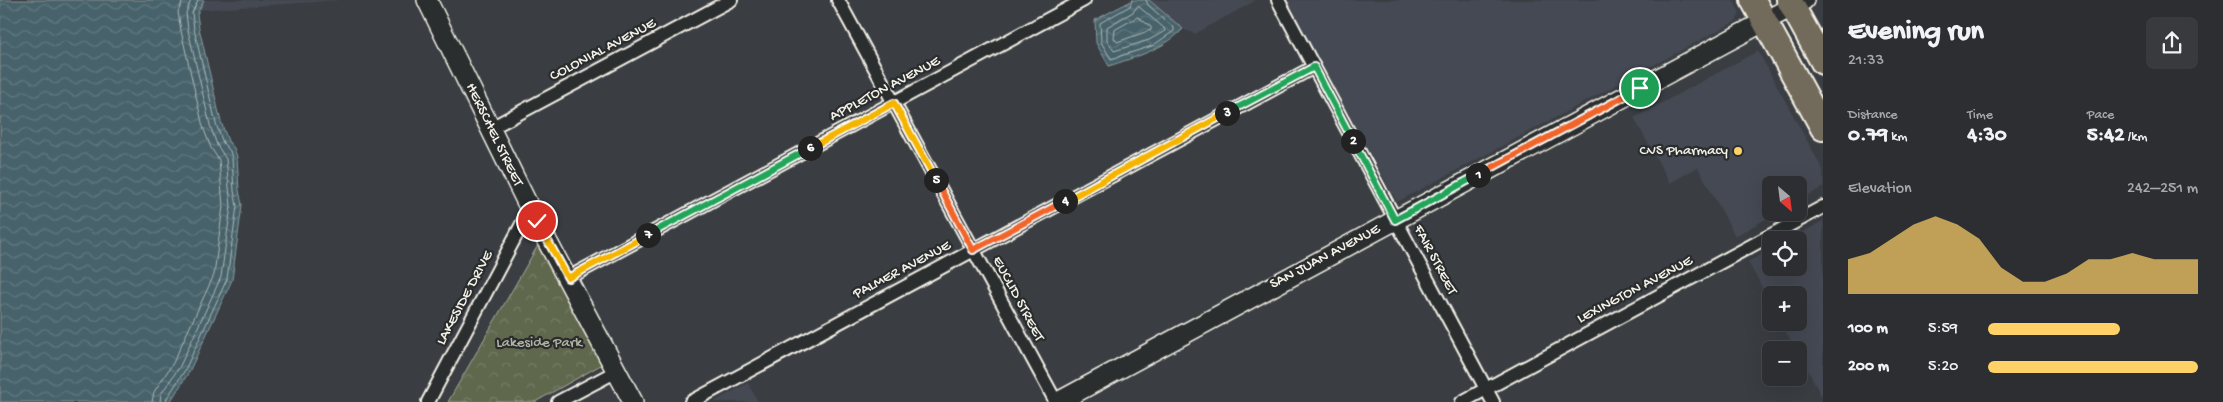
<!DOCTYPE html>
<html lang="en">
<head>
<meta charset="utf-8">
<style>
  body { margin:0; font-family:"Gochi Hand",sans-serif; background:#383a3e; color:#f1f3f6; height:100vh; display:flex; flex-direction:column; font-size:19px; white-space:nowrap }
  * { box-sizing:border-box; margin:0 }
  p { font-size:16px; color:#a6a8ac }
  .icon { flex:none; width:28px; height:28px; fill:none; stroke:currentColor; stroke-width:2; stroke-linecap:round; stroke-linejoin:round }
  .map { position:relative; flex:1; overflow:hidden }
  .side { display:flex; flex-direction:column; background:#2c2e32; width:400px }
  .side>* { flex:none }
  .needle { width:32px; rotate:152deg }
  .tools { position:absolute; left:1762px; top:176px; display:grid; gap:10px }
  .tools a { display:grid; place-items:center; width:45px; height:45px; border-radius:8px; background:#2c2e32; box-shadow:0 5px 20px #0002,0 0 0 1px #484a4d; font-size:25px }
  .pin { position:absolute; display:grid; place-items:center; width:42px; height:42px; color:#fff; margin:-21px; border:2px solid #fff; border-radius:50%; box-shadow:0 1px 5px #0007 }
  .km { position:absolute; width:25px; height:25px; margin:-12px; border-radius:50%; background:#222; color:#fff; font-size:14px; line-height:25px; text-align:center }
  .round { display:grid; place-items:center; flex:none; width:52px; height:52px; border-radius:8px; background:#383a3e }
  .head { display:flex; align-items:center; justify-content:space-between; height:85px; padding:0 25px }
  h1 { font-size:28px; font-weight:700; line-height:38px }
  .figures { display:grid; grid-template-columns:repeat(3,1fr); gap:8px; height:85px; padding:5px 25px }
  .figures div { display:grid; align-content:center }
  .figures b { font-size:21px; font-weight:700 }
  .figures small { font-size:14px; font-weight:400 }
  .figures p { font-size:14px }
  .chart { height:140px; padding:10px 25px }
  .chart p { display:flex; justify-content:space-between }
  .chart svg { width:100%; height:90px; margin-top:5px; fill:#ffd166; opacity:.7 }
  ul { padding:0 25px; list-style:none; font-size:16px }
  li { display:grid; grid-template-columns:80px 60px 1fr; align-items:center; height:38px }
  li i { height:12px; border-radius:6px; background:#ffd166 }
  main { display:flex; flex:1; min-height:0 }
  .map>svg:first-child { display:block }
  .built { fill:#454a52 }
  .park { fill:url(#park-crowns); stroke:#aaac9b }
  .water { fill:url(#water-waves); stroke:#8c9b9d }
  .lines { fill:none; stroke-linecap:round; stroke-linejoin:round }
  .shore { stroke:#afb8b6; stroke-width:1 }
  .street-casing { stroke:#f4f1e8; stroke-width:16 }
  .secondary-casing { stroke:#f4f1e8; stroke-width:22 }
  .highway-casing { stroke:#f4f1e8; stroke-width:28 }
  .street { stroke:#2a2d2e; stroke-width:12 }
  .secondary { stroke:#2a2d2e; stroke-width:19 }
  .highway { stroke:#726b5a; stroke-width:24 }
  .split-1-casing { stroke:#fff; stroke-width:10 }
  .split-2-casing { stroke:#fff; stroke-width:10 }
  .split-3-casing { stroke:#fff; stroke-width:10 }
  .split-4-casing { stroke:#fff; stroke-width:10 }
  .split-5-casing { stroke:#fff; stroke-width:10 }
  .split-6-casing { stroke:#fff; stroke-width:10 }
  .split-7-casing { stroke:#fff; stroke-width:10 }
  .split-8-casing { stroke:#fff; stroke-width:10 }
  .split-1 { stroke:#f0652b; stroke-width:6 }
  .split-2 { stroke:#22a559; stroke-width:6 }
  .split-3 { stroke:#22a559; stroke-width:6 }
  .split-4 { stroke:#f5b400; stroke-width:6 }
  .split-5 { stroke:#f0652b; stroke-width:6 }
  .split-6 { stroke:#f5b400; stroke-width:6 }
  .split-7 { stroke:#22a559; stroke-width:6 }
  .split-8 { stroke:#f5b400; stroke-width:6 }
  .poi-dot { fill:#ffd166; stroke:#2a2d2e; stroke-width:2 }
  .labels { text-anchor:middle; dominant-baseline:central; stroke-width:4.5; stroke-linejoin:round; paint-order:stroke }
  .street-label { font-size:15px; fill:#f4f1e8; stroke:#2a2d2e }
  .poi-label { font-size:15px; fill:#f4f1e8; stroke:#2a2d2e; text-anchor:end }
  .park-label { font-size:15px; fill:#b1b3a3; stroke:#2a2d2e }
</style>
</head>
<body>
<main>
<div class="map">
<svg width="1823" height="402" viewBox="0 0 1823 402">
  <defs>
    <pattern id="park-crowns" width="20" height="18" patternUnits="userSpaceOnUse" patternTransform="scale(1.25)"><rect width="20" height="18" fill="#5f674e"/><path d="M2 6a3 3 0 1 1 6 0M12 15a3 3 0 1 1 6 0" fill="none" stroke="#777d68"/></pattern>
    <pattern id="water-waves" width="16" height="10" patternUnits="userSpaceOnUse" patternTransform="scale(1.25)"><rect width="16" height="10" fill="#47626b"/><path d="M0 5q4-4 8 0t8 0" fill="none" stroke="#627980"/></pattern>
  </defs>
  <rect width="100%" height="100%" fill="#3a3e43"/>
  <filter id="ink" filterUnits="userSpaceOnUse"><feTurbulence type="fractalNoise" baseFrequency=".02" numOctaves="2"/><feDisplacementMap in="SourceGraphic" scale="10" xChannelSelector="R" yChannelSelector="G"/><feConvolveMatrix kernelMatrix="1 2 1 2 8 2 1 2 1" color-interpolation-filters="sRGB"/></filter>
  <g filter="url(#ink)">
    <g class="built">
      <polygon points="204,0 342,0 199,10"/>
      <polygon points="1149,0 1256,0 1195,34 1183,29"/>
      <polygon points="1282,0 1733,0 1740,13 1736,21 1397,202 1286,1"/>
      <polygon points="1758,51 1823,170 1823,187 1799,201 1799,185 1771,185 1771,212 1777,213 1735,236 1698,167 1670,183 1634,118"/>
      <polygon points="1823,221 1823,394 1821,395 1799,354 1799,350 1796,350 1781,323 1799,322 1799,295 1771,295 1771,304 1748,262 1771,249 1771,268 1799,268 1799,240 1788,240"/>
      <polygon points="748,383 758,402 714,402"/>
    </g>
    <polygon class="park" points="541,240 606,362 535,402 448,402"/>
    <g class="water">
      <polygon points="0,0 204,0 197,14 199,28 221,122 228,141 234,148 237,157 239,190 242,205 232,280 189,372 170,402 0,402"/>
      <path d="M 1133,0 L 1149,0 L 1183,29 C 1163,50 1135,57 1109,66 L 1096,43 L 1095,20 Z"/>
    </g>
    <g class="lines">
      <g class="shore">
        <polyline points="1132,0 1130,6 1100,23 1101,42 1111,59 1152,46 1174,31 1174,28 1148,5 1146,0"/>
        <polygon points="1138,6 1164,28 1165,31 1149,40 1114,51 1107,40 1107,27 1133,12"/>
        <polygon points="1138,17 1151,27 1151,30 1117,42 1114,38 1115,30"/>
        <polyline points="152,402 154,392 173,363 214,275 223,206 219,160 211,148 203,127 181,31 178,12 183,0"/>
        <polyline points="160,402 161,394 180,366 221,277 231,206 226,159 217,145 210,125 188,30 186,13 191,0"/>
        <polyline points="166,402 167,398 185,370 227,279 237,206 234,191 232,158 230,151 223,143 216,124 194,29 192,13 198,0"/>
      </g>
      <defs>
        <g id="street">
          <polyline points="838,0 1056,402"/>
          <polyline points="1278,0 1493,402"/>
          <polyline points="491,128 731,0"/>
          <polyline points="568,278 1084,0"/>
          <polyline points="428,402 530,209"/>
          <polyline points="558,402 617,371"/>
          <polyline points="691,402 1314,67"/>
          <polyline points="1462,402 1823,207"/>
        </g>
        <g id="secondary">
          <polyline points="427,0 530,209 633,402"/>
          <polyline points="1058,402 1804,0"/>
        </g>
        <g id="highway">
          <polyline points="1753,0 1823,128"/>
          <polyline points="1789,0 1823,62"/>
        </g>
      </defs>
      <use href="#street" class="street-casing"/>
      <use href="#secondary" class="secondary-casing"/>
      <use href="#highway" class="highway-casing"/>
      <use href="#street" class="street"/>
      <use href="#secondary" class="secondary"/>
      <use href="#highway" class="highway"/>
    </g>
  </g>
  <g class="lines" filter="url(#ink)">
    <defs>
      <polyline id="split-1" points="1478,175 1640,88"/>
      <polyline id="split-2" points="1353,141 1395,220 1478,175"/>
      <polyline id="split-3" points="1227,113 1314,67 1353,141"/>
      <polyline id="split-4" points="1065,201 1227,113"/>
      <polyline id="split-5" points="936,180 973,250 1065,201"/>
      <polyline id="split-6" points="810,148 894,103 936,180"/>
      <polyline id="split-7" points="648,235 810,148"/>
      <polyline id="split-8" points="537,221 568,278 648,235"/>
    </defs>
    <use href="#split-1" class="split-1-casing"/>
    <use href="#split-2" class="split-2-casing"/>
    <use href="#split-3" class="split-3-casing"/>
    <use href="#split-4" class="split-4-casing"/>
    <use href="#split-5" class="split-5-casing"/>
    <use href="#split-6" class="split-6-casing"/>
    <use href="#split-7" class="split-7-casing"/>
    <use href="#split-8" class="split-8-casing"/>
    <use href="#split-1" class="split-1"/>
    <use href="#split-2" class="split-2"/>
    <use href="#split-3" class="split-3"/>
    <use href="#split-4" class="split-4"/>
    <use href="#split-5" class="split-5"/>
    <use href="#split-6" class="split-6"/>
    <use href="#split-7" class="split-7"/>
    <use href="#split-8" class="split-8"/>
  </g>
  <circle class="poi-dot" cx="1738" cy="151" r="5"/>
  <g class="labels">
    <g class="street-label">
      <text transform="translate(603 50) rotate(-28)">COLONIAL AVENUE</text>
      <text transform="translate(885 89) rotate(-28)">APPLETON AVENUE</text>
      <text transform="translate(494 135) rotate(64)">HERSCHEL STREET</text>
      <text transform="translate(1325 257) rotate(-28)">SAN JUAN AVENUE</text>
      <text transform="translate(1435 260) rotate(62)">FAIR STREET</text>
      <text transform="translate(902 270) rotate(-28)">PALMER AVENUE</text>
      <text transform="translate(1635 290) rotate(-28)">LEXINGTON AVENUE</text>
      <text transform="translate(465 298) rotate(-62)">LAKESIDE DRIVE</text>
      <text transform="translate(1018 299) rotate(62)">EUCLID STREET</text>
    </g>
    <g class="poi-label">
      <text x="1728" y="151">CVS Pharmacy</text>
    </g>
    <g class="park-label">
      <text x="539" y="343">Lakeside Park</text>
    </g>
  </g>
</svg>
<div class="tools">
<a><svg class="needle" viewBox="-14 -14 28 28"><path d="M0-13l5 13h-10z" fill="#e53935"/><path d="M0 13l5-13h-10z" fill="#a6a8ac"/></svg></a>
<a><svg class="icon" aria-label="locate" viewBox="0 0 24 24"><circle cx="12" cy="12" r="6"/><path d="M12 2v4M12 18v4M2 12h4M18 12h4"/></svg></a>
<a>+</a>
<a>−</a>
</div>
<div class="pin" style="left:1640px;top:88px;background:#1e9e55"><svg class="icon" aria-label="arrive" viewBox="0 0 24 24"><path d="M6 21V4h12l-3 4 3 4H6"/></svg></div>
<div class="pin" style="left:537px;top:221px;background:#d93025"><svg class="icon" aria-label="check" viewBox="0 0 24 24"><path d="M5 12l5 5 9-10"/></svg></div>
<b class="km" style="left:1478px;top:175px">1</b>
<b class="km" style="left:1353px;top:141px">2</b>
<b class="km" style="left:1227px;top:113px">3</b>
<b class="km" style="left:1065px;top:201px">4</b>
<b class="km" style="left:936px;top:180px">5</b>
<b class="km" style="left:810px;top:148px">6</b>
<b class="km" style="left:648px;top:235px">7</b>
</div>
<section class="side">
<div class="head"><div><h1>Evening run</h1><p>21:33</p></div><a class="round"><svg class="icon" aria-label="share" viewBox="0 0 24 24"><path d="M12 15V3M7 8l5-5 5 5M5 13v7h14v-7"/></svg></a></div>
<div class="figures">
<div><p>Distance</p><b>0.79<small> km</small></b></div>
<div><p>Time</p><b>4:30</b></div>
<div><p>Pace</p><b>5:42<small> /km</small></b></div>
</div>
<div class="chart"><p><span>Elevation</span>242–251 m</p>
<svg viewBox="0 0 160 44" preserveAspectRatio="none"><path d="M0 44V27L10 24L20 17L30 10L40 6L50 10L60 17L70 31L80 38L90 38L100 34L110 27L120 27L130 24L140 27L150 27L160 27V44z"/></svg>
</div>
<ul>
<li><b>100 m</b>5:59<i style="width:63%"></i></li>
<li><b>200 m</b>5:20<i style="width:100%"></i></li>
</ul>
</section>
</main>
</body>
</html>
